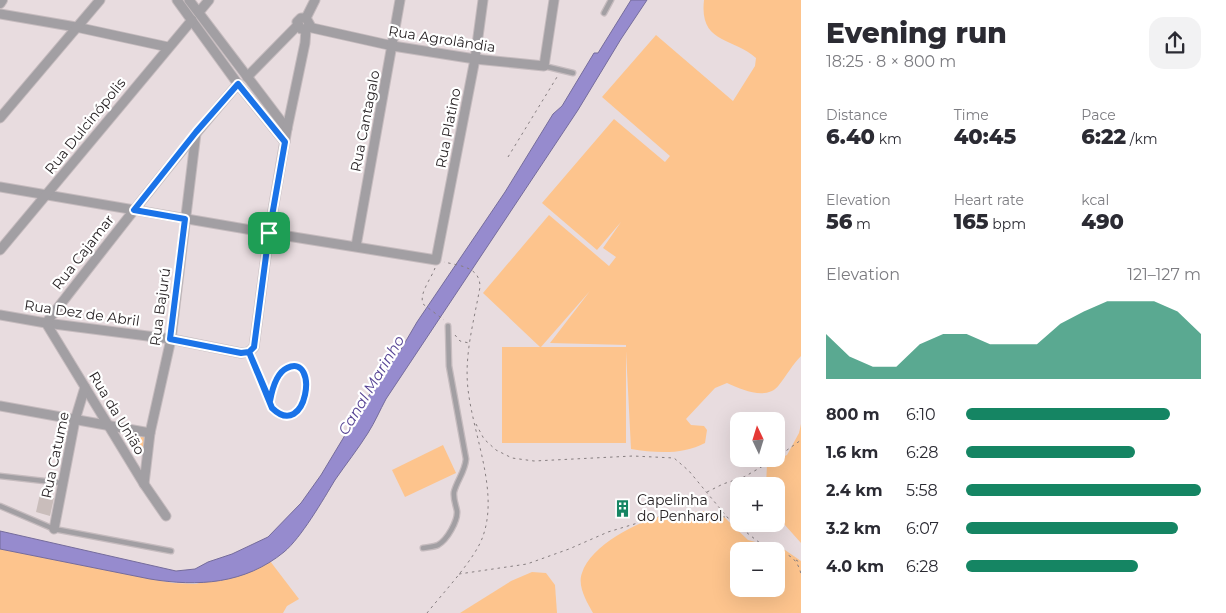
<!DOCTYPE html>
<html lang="en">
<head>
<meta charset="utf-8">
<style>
  body { margin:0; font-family:Montserrat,sans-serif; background:#f2f2f3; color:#2b2b33; height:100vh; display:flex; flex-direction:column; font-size:19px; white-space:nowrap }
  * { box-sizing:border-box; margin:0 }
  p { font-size:16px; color:#7c7c81 }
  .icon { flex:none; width:28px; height:28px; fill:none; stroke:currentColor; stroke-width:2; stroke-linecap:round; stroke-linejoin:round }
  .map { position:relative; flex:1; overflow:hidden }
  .details { display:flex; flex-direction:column; background:#fff; width:425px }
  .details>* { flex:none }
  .needle { width:32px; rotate:356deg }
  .tools { position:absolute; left:730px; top:412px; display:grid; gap:10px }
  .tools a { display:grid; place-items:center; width:55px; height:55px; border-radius:10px; background:#fff; box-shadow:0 5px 20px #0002; font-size:25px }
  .pin { position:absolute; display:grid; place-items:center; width:42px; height:42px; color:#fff; margin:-21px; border-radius:10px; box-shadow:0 2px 8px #0006 }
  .round { display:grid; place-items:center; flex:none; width:52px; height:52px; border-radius:15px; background:#f2f2f3 }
  .head { display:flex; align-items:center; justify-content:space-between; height:85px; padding:0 25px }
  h1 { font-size:28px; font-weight:800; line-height:38px }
  .figures { display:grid; grid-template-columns:repeat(3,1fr); gap:8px; height:85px; padding:5px 25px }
  .figures div { display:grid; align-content:center }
  .figures b { font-size:21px; font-weight:800 }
  .figures small { font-size:14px; font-weight:400 }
  .figures p { font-size:14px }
  .chart { height:140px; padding:10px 25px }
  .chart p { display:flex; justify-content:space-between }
  .chart svg { width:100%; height:90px; margin-top:5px; fill:#158563; opacity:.7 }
  ul { padding:0 25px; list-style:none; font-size:16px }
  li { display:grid; grid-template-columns:80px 60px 1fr; align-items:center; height:38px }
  li i { height:12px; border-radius:6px; background:#158563 }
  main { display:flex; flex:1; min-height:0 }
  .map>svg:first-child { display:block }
  .green { fill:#fdc48d; fill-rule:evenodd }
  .water { fill:#968bce; stroke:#756c9b }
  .building { fill:#c9bdbb }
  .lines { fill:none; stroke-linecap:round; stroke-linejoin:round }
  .service-casing { stroke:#c5bbbe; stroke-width:7 }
  .minor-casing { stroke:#c5bbbe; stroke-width:11 }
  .tertiary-casing { stroke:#c5bbbe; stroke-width:12 }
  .path { stroke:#867e80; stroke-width:1; stroke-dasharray:2.5 4; stroke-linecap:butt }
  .service { stroke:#a29fa3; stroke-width:4.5 }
  .minor { stroke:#a29fa3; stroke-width:9 }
  .tertiary { stroke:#a29fa3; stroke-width:10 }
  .route-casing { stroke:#fff; stroke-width:10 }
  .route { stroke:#1a73e8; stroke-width:6 }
  .labels { text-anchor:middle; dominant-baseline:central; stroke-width:4.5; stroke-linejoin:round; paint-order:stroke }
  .street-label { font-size:14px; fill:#282325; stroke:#fff }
  .poi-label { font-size:14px; fill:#282325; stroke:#fff; text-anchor:start }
  .water-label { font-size:15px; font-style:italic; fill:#574495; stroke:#fff }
</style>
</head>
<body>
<main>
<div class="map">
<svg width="801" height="613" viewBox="0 0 801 613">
  <rect width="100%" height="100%" fill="#e8dcdf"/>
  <g class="green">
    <path d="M 704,0 L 801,0 L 801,356 C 792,365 787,375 779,385 C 767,401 743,390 727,383 L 715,388 L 686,419 L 691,425 L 704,426 L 707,430 L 705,443 C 683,455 655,453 631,449 L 626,351 L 626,443 L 502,443 L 502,347 L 540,347 L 483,293 L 549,215 L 609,266 L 616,257 L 603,248 L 621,222 L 597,250 L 542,203 L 614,119 L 665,162 L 670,156 L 602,97 L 656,35 L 733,101 L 755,66 L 756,58 C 732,37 699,44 704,0 ZM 590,291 L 550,343 L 626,345 L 626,347 L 541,347 Z"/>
    <polygon points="801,424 801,543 776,515 776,486 766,486 767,464 787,455 799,433"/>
    <circle cx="137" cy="441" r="8"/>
    <polygon points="443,445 456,473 405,497 392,470"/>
    <path d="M 708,511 L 722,515 L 748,540 L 785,550 L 801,561 L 801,613 L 593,613 C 587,602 577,586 582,573 C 590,546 639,520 666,515 C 679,512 694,512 708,511 ZM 739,551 L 776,551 L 776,589 L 739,589 Z"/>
    <polygon points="0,549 173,583 196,584 265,565 270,561 299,599 287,606 283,613 0,613"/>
    <polygon points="532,572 546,573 555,585 557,613 460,613 511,581"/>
  </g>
  <path class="water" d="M 631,0 L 647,0 L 621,39 L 578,110 L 386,399 C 380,410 375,422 368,433 C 358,449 346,464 335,480 C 323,500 301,538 284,552 C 245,584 198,587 150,579 L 0,549 L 0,531 L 176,571 L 195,569 L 208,562 L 232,554 L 268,537 L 301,503 L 321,475 L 377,382 L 400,351 L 417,322 L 505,192 L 553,114 L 562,106 L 594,53 L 598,53 Z"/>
  <polygon class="building" points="40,494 54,498 50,516 36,512"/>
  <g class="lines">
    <defs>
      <g id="service">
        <polyline points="604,13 611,0"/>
        <polyline points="544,66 573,73"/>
        <polyline points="249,352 270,401"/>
        <path d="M 291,366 C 295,366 299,366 302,369 C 313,382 305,419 281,415 C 258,410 276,372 291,366 Z"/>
        <polyline points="0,476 62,483"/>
        <polyline points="0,506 54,529 171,551"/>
        <path d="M 423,548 C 428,547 434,547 438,545 C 447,540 458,521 457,511 C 456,505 453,499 454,492 C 457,480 465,472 466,459 L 449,366 L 448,326"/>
      </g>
      <g id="minor">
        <polyline points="177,0 238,84 285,142"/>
        <polyline points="189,0 287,129"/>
        <polyline points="199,12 209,0"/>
        <polyline points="0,14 76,27 168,47"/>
        <polyline points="306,18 315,0"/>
        <polyline points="308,27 393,46 475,59 544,66 554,0"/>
        <polyline points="247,77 298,25"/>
        <polyline points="0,118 100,0"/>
        <polyline points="0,187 269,233 436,260 475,59 483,0"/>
        <polyline points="356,246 400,0"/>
        <polyline points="0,250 192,20"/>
        <polyline points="0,315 46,323 171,339 241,353 249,352 254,347 269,233 287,129 305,43 306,29 310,25 306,18 301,18 297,22 301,29 306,29"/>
        <polyline points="0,406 150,433"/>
        <polyline points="144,484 150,433 171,339 196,133"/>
        <path d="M 166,516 L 144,484 L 46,323 C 109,242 171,161 238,84"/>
        <polyline points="54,529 75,420 85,387"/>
      </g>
      <polyline id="tertiary" points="0,3 2,0"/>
    </defs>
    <use href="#service" class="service-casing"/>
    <use href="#minor" class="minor-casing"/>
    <use href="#tertiary" class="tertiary-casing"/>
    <g class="path">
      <polyline points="508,157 557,77"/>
      <path d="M 435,268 C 431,279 419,293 423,304 L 444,320"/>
      <polyline points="455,335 460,341 469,343"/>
      <polyline points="476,424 484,439 496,450 512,458 534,461 633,456 674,458 689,471 727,517 770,551"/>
      <polyline points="776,458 801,440"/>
      <polyline points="707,492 723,484 744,477 775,459"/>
      <path d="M 776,553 C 790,552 798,561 801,574"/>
      <polyline points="796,560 801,563"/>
      <polyline points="459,574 527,564 569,549 608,532 661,516 671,514 697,513 725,517"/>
      <path d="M 427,613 C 442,594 476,558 483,536 C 499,491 473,435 468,389 C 464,355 474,321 480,287 C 480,267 461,266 444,262"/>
    </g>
    <use href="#service" class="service"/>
    <use href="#minor" class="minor"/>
    <use href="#tertiary" class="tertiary"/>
  </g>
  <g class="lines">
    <defs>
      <path id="route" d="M 269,233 L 285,142 L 238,84 L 196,132 L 134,210 L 185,219 L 170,339 L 241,353 L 249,352 L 272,408 C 307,442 320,352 287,368 C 276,373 272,390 270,401 L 249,352 L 254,347 L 269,233"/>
    </defs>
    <use href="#route" class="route-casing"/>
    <use href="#route" class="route"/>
  </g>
  <defs>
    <symbol id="building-bare" viewBox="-9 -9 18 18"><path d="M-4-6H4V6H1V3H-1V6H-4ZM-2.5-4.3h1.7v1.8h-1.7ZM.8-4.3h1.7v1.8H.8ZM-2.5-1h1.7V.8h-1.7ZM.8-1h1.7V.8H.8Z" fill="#158563" stroke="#fff" stroke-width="2.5" paint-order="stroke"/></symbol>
  </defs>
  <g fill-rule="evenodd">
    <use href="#building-bare" x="610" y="496" width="25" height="25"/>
  </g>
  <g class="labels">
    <g class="street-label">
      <text transform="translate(442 39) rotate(9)">Rua Agrolândia</text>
      <text transform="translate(365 121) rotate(-79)">Rua Cantagalo</text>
      <text transform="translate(85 126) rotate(-51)">Rua Dulcinópolis</text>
      <text transform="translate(448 128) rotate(-79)">Rua Platino</text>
      <text transform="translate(83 252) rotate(-52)">Rua Cajamar</text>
      <text transform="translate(160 307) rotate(-82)">Rua Bajurú</text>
      <text transform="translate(82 313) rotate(8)">Rua Dez de Abril</text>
      <text transform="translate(117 413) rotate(59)">Rua da União</text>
      <text transform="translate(55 455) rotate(-78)">Rua Catume</text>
    </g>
    <g class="poi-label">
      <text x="637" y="500">Capelinha<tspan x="637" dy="16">do Penharol</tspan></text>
    </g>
    <g class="water-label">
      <text transform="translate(371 385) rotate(-59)">Canal Marinho</text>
    </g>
  </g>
</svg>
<div class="tools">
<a><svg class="needle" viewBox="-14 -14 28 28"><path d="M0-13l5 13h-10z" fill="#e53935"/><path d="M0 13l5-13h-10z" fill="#7c7c81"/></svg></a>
<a>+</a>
<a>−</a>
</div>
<div class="pin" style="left:269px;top:233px;background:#1e9e55"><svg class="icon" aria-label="arrive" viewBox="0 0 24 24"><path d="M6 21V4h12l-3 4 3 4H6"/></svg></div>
</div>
<section class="details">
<div class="head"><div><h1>Evening run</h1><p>18:25 · 8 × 800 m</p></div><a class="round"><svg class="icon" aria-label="share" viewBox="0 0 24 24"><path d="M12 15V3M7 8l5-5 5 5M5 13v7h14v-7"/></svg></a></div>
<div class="figures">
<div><p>Distance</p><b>6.40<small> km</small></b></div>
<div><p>Time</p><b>40:45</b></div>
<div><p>Pace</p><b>6:22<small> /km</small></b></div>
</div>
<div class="figures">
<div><p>Elevation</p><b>56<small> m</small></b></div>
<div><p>Heart rate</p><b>165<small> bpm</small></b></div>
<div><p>kcal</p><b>490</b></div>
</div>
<div class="chart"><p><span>Elevation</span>121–127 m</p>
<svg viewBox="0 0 160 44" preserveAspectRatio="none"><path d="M0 44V22L10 33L20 38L30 38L40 27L50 22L60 22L70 27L80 27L90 27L100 17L110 11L120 6L130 6L140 6L150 11L160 22V44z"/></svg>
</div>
<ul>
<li><b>800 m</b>6:10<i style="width:87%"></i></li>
<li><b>1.6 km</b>6:28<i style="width:72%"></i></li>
<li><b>2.4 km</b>5:58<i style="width:100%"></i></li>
<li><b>3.2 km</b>6:07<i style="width:90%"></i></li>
<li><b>4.0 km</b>6:28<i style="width:73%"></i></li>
</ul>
</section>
</main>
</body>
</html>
